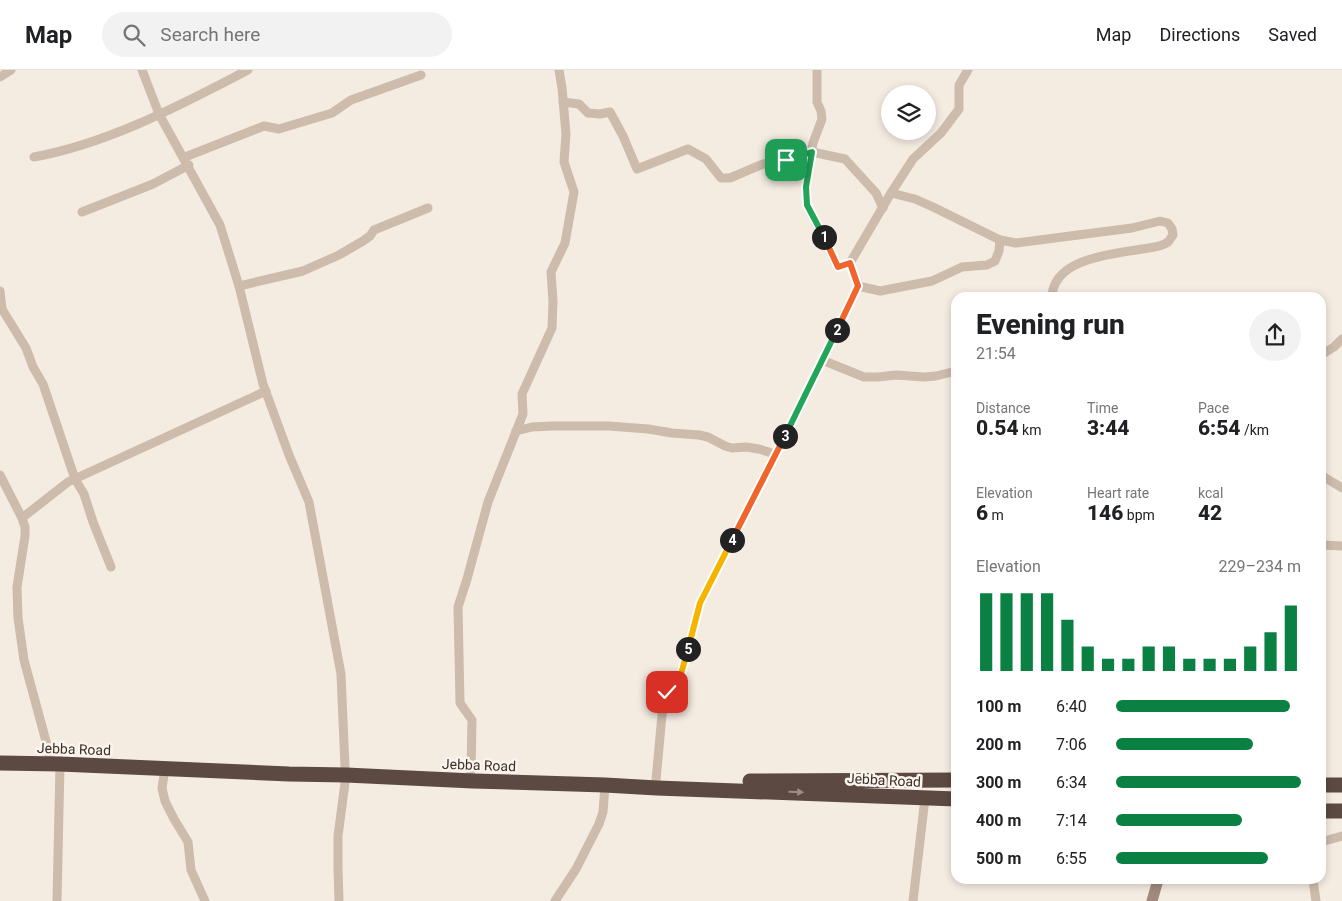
<!DOCTYPE html>
<html lang="en">
<head>
<meta charset="utf-8">
<style>
  body { margin:0; font-family:Roboto,sans-serif; background:#f2f2f2; color:#202124; height:100vh; display:flex; flex-direction:column; font-size:19px; white-space:nowrap }
  * { box-sizing:border-box; margin:0 }
  p { font-size:16px; color:#757577 }
  .icon { flex:none; width:28px; height:28px; fill:none; stroke:currentColor; stroke-width:2; stroke-linecap:round; stroke-linejoin:round }
  .map { position:relative; flex:1; overflow:hidden }
  .sheet { position:absolute; left:951px; top:222px; width:375px; height:592px; display:flex; flex-direction:column; background:#fff; border-radius:15px; box-shadow:0 2px 8px #0003 }
  .sheet>* { flex:none }
  .fabs { position:absolute; left:881px; top:15px; display:grid; gap:10px }
  .fabs a { display:grid; place-items:center; width:55px; height:55px; border-radius:50%; background:#fff; box-shadow:0 2px 8px #0003; font-size:25px }
  .pin { position:absolute; display:grid; place-items:center; width:42px; height:42px; color:#fff; margin:-21px; border-radius:10px; box-shadow:0 2px 8px #0006 }
  .km { position:absolute; width:25px; height:25px; margin:-12px; border-radius:50%; background:#222; color:#fff; font-size:14px; line-height:25px; text-align:center }
  .round { display:grid; place-items:center; flex:none; width:52px; height:52px; border-radius:26px; background:#f2f2f2 }
  .summary { display:flex; align-items:center; justify-content:space-between; height:85px; padding:0 25px }
  h1 { font-size:28px; font-weight:800; line-height:38px }
  .stats { display:grid; grid-template-columns:repeat(3,1fr); gap:8px; height:85px; padding:5px 25px }
  .stats div { display:grid; align-content:center }
  .stats b { font-size:21px; font-weight:800 }
  .stats small { font-size:14px; font-weight:400 }
  .stats p { font-size:14px }
  .chart { height:140px; padding:10px 25px }
  .chart p { display:flex; justify-content:space-between }
  .chart svg { width:100%; height:90px; margin-top:5px; stroke:#0b8043; stroke-width:6 }
  ul { padding:0 25px; list-style:none; font-size:16px }
  li { display:grid; grid-template-columns:80px 60px 1fr; align-items:center; height:38px }
  li i { height:12px; border-radius:6px; background:#0b8043 }
  header { display:flex; align-items:center; gap:30px; box-sizing:border-box; height:70px; padding:0 25px; background:#fff; border-bottom:1px solid #e0e0e0 }
  header strong { font-size:24px }
  nav { display:flex; gap:28px; margin-inline-start:auto; font-size:18px }
  .search { width:350px; height:45px; background:#f2f2f2; display:flex; align-items:center; gap:12px; box-sizing:border-box; padding:0 18px; border-radius:28px; color:#757577; font-size:19px }
  .map>svg:first-child { display:block }
  .lines { fill:none; stroke-linecap:round; stroke-linejoin:round }
  .street { stroke:#cdbbac; stroke-width:9 }
  .secondary { stroke:#a18a7d; stroke-width:11 }
  .highway { stroke:#5c4a42; stroke-width:15 }
  .oneway { fill:#9c8e87 }
  .split-1-casing { stroke:#fff; stroke-width:10 }
  .split-2-casing { stroke:#fff; stroke-width:10 }
  .split-3-casing { stroke:#fff; stroke-width:10 }
  .split-4-casing { stroke:#fff; stroke-width:10 }
  .split-5-casing { stroke:#fff; stroke-width:10 }
  .split-6-casing { stroke:#fff; stroke-width:10 }
  .split-1 { stroke:#22a559; stroke-width:6 }
  .split-2 { stroke:#f0652b; stroke-width:6 }
  .split-3 { stroke:#22a559; stroke-width:6 }
  .split-4 { stroke:#f0652b; stroke-width:6 }
  .split-5 { stroke:#f5b400; stroke-width:6 }
  .split-6 { stroke:#f5b400; stroke-width:6 }
  .labels { text-anchor:middle; dominant-baseline:central; stroke-width:5; stroke-linejoin:round; paint-order:stroke }
  .street-label { font-size:14px; fill:#3b302b; stroke:#fbf5ee }
</style>
</head>
<body>
<header>
<strong>Map</strong>
<div class="search"><svg class="icon" aria-label="search" viewBox="0 0 24 24"><circle cx="10" cy="10" r="6"/><path d="M15 15l6 6"/></svg>Search here</div>
<nav><a>Map</a><a>Directions</a><a>Saved</a></nav>
</header>
<div class="map">
<svg width="1342" height="831" viewBox="0 0 1342 831">
  <rect width="100%" height="100%" fill="#f4ebe1"/>
  <g class="lines">
    <g class="street">
      <polyline points="142,0 159,44 220,155 239,216 263,314 289,385 309,432 341,604 345,697"/>
      <polyline points="817,0 817,32 821,41 822,49 813,73 809,94 806,117 807,135 838,197 850,193"/>
      <polyline points="0,7 11,0"/>
      <polyline points="563,32 579,34 588,43 600,44 610,42 623,66 637,99 688,79 706,89 721,108 730,108 763,94 786,90 812,82 845,89 876,123 883,138"/>
      <path d="M 34,87 C 110,73 180,35 248,0"/>
      <polyline points="185,87 264,56 279,59 332,43 351,30 421,5"/>
      <path d="M 891,123 L 915,129 L 933,137 L 1000,170 L 1016,173 L 1132,158 L 1160,151 L 1168,153 L 1172,159 L 1173,165 C 1171,167 1170,170 1168,172 C 1162,177 1150,178 1142,179 C 1113,184 1052,188 1052,228"/>
      <polyline points="82,142 153,114 189,95"/>
      <polyline points="239,216 303,201 339,185 363,171 370,166 374,160 428,138"/>
      <polyline points="858,216 880,221 932,211 962,197 987,195 995,191 999,181 1000,170"/>
      <polyline points="0,221 2,239 26,278 33,297 43,314 75,409 84,424 93,452 111,497"/>
      <polyline points="1321,285 1334,277 1342,269"/>
      <polyline points="822,290 864,307 878,307 896,305 924,307 936,306 956,301"/>
      <polyline points="516,361 532,357 552,356 609,356 648,359 672,363 699,365 708,367 725,376 732,378 746,377 759,379 775,384"/>
      <polyline points="0,405 22,448 25,457 25,466 17,517 18,548 24,590 50,686"/>
      <polyline points="1321,405 1342,418"/>
      <polyline points="22,448 68,412 266,321"/>
      <polyline points="1321,475 1342,476"/>
      <polyline points="165,699 162,718 165,731 174,749 188,772 191,800 205,831"/>
      <polyline points="471,702 472,650 460,633 458,537 467,509 488,432 523,344 522,324 552,258 553,231 551,202 565,173 574,122 564,92 566,64 562,18 559,0"/>
      <polyline points="656,710 662,645 667,622 681,604 700,533 806,324 858,216 850,193 891,123 913,89 941,63 959,39 959,15 968,0"/>
      <polyline points="1321,772 1342,766"/>
      <polyline points="1313,810 1316,831"/>
      <polyline points="57,831 60,694"/>
      <polyline points="339,831 338,799 338,766 346,705"/>
      <polyline points="555,831 576,799 599,754 603,742 605,715"/>
      <polyline points="913,831 925,728"/>
    </g>
    <polyline class="secondary" points="1152,831 1158,810"/>
    <g class="highway">
      <polyline points="0,693 60,694 289,704 346,705 473,711 605,715 657,718 956,729"/>
      <polyline points="750,711 956,710"/>
      <polyline points="1321,715 1342,715"/>
      <polyline points="1321,741 1342,741"/>
    </g>
  </g>
  <defs><path id="oneway-solid" d="M-6-.8H1V-3.2L6.5 0L1 3.2V.8H-6Z" transform="scale(1.25)"/></defs>
  <use class="oneway" href="#oneway-solid" transform="translate(796 722) rotate(2)"/>
  <g class="lines">
    <defs>
      <polyline id="split-1" points="786,90 812,82 806,117 807,135 824,167"/>
      <polyline id="split-2" points="824,167 838,197 850,193 858,216 837,260"/>
      <polyline id="split-3" points="785,366 837,260"/>
      <polyline id="split-4" points="732,470 785,366"/>
      <polyline id="split-5" points="688,579 700,533 732,470"/>
      <polyline id="split-6" points="667,622 681,604 688,579"/>
    </defs>
    <use href="#split-1" class="split-1-casing"/>
    <use href="#split-2" class="split-2-casing"/>
    <use href="#split-3" class="split-3-casing"/>
    <use href="#split-4" class="split-4-casing"/>
    <use href="#split-5" class="split-5-casing"/>
    <use href="#split-6" class="split-6-casing"/>
    <use href="#split-1" class="split-1"/>
    <use href="#split-2" class="split-2"/>
    <use href="#split-3" class="split-3"/>
    <use href="#split-4" class="split-4"/>
    <use href="#split-5" class="split-5"/>
    <use href="#split-6" class="split-6"/>
  </g>
  <g class="labels">
    <g class="street-label">
      <text transform="translate(74 679) rotate(2)">Jebba Road</text>
      <text transform="translate(479 695) rotate(2)">Jebba Road</text>
      <text transform="translate(884 710) rotate(3)">Jebba Road</text>
    </g>
  </g>
</svg>
<div class="fabs">
<a><svg class="icon" aria-label="layers" viewBox="0 0 24 24"><path d="M12 4l9 5-9 5-9-5zM3 14l9 5 9-5"/></svg></a>
</div>
<div class="pin" style="left:786px;top:90px;background:#1e9e55"><svg class="icon" aria-label="arrive" viewBox="0 0 24 24"><path d="M6 21V4h12l-3 4 3 4H6"/></svg></div>
<div class="pin" style="left:667px;top:622px;background:#d93025"><svg class="icon" aria-label="check" viewBox="0 0 24 24"><path d="M5 12l5 5 9-10"/></svg></div>
<b class="km" style="left:824px;top:167px">1</b>
<b class="km" style="left:837px;top:260px">2</b>
<b class="km" style="left:785px;top:366px">3</b>
<b class="km" style="left:732px;top:470px">4</b>
<b class="km" style="left:688px;top:579px">5</b>
<section class="sheet">
<div class="summary"><div><h1>Evening run</h1><p>21:54</p></div><a class="round"><svg class="icon" aria-label="share" viewBox="0 0 24 24"><path d="M12 15V3M7 8l5-5 5 5M5 13v7h14v-7"/></svg></a></div>
<div class="stats">
<div><p>Distance</p><b>0.54<small> km</small></b></div>
<div><p>Time</p><b>3:44</b></div>
<div><p>Pace</p><b>6:54<small> /km</small></b></div>
</div>
<div class="stats">
<div><p>Elevation</p><b>6<small> m</small></b></div>
<div><p>Heart rate</p><b>146<small> bpm</small></b></div>
<div><p>kcal</p><b>42</b></div>
</div>
<div class="chart"><p><span>Elevation</span>229–234 m</p>
<svg viewBox="0 0 160 44" preserveAspectRatio="none"><path d="M5 44V6M15 44V6M25 44V6M35 44V6M45 44V19M55 44V32M65 44V38M75 44V38M85 44V32M95 44V32M105 44V38M115 44V38M125 44V38M135 44V32M145 44V25M155 44V12"/></svg>
</div>
<ul>
<li><b>100 m</b>6:40<i style="width:94%"></i></li>
<li><b>200 m</b>7:06<i style="width:74%"></i></li>
<li><b>300 m</b>6:34<i style="width:100%"></i></li>
<li><b>400 m</b>7:14<i style="width:68%"></i></li>
<li><b>500 m</b>6:55<i style="width:82%"></i></li>
</ul>
</section>
</div>
</body>
</html>
